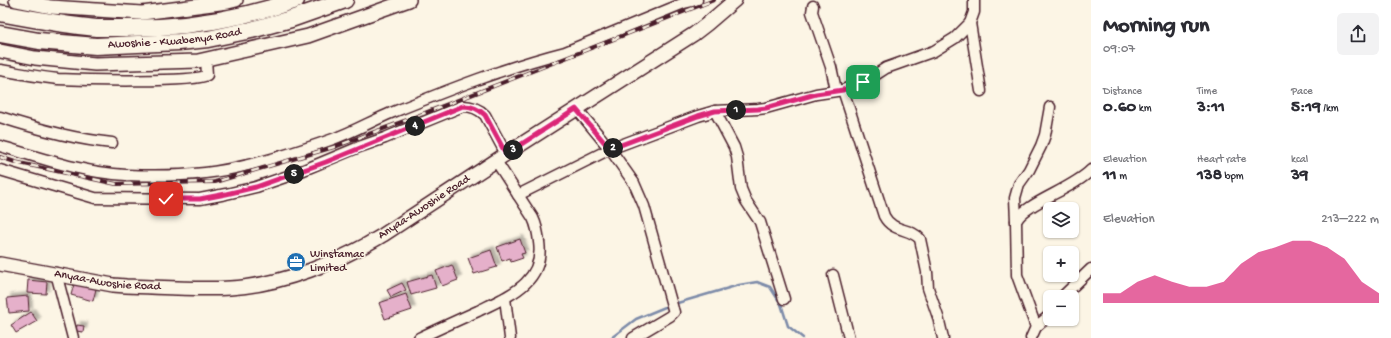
<!DOCTYPE html>
<html lang="en">
<head>
<meta charset="utf-8">
<style>
  body { margin:0; font-family:"Gochi Hand",sans-serif; background:#f2f2f3; color:#2b2b33; height:100vh; display:flex; flex-direction:column; font-size:15px; white-space:nowrap }
  * { box-sizing:border-box; margin:0 }
  p { font-size:13px; color:#7c7c81 }
  .icon { flex:none; width:22px; height:22px; fill:none; stroke:currentColor; stroke-width:2; stroke-linecap:round; stroke-linejoin:round }
  .map { position:relative; flex:1; overflow:hidden }
  .drawer { display:flex; flex-direction:column; background:#fff; width:300px }
  .drawer>* { flex:none }
  .fabs { position:absolute; left:1043px; top:202px; display:grid; gap:8px }
  .fabs a { display:grid; place-items:center; width:36px; height:36px; border-radius:6px; background:#fff; box-shadow:0 1px 3px #0004; font-size:20px }
  .pin { position:absolute; display:grid; place-items:center; width:34px; height:34px; color:#fff; margin:-17px; border-radius:8px; box-shadow:0 2px 6px #0006 }
  .km { position:absolute; width:20px; height:20px; margin:-10px; border-radius:50%; background:#222; color:#fff; font-size:11px; line-height:20px; text-align:center }
  .round { display:grid; place-items:center; flex:none; width:42px; height:42px; border-radius:6px; background:#f2f2f3 }
  .headline { display:flex; align-items:center; justify-content:space-between; height:68px; padding:0 12px }
  h1 { font-size:22px; font-weight:700; line-height:30px }
  .stats { display:grid; grid-template-columns:repeat(3,1fr); gap:6px; height:68px; padding:4px 12px }
  .stats div { display:grid; align-content:center }
  .stats b { font-size:17px; font-weight:700 }
  .stats small { font-size:11px; font-weight:400 }
  .stats p { font-size:11px }
  .chart { height:112px; padding:8px 12px }
  .chart p { display:flex; justify-content:space-between }
  .chart svg { width:100%; height:72px; margin-top:4px; fill:#db2777; opacity:.7 }
  main { display:flex; flex:1; min-height:0 }
  .map>svg:first-child { display:block }
  .lines { fill:none; stroke-linecap:round; stroke-linejoin:round }
  .stream { stroke:#7d8ba9; stroke-width:2.5 }
  .building { fill:#e5b0ca; stroke:#4a1f2b; filter:url(#shadow) }
  .minor-casing { stroke:#4a1f2b; stroke-width:13 }
  .tertiary-casing { stroke:#4a1f2b; stroke-width:16 }
  .primary-casing { stroke:#4a1f2b; stroke-width:19 }
  .minor { stroke:#fcf5e5; stroke-width:10 }
  .tertiary { stroke:#fcf5e5; stroke-width:13 }
  .primary { stroke:#fcf5e5; stroke-width:16 }
  .rail-casing { stroke:#4a1f2b; stroke-width:4 }
  .rail { stroke:#fcf5e5; stroke-width:2.5; stroke-dasharray:8; stroke-linecap:butt }
  .route-casing { stroke:#fff; stroke-width:8 }
  .route { stroke:#db2777; stroke-width:5 }
  .labels { text-anchor:middle; dominant-baseline:central; stroke-width:3; stroke-linejoin:round; paint-order:stroke }
  .street-label { font-size:12px; fill:#4a1f2b; stroke:#fcf5e5 }
  .poi-label { font-size:12px; fill:#4a1f2b; stroke:#fcf5e5; text-anchor:start }
</style>
</head>
<body>
<main>
<div class="map">
<svg width="1091" height="338" viewBox="0 0 1091 338">
  <defs>
    <filter id="shadow"><feDropShadow dx="3.5" dy="-3.5" stdDeviation="1" flood-color="#0004"/></filter>
  </defs>
  <rect width="100%" height="100%" fill="#fcf5e5"/>
  <filter id="ink" filterUnits="userSpaceOnUse"><feTurbulence type="fractalNoise" baseFrequency=".025" numOctaves="2"/><feDisplacementMap in="SourceGraphic" scale="8" xChannelSelector="R" yChannelSelector="G"/><feConvolveMatrix kernelMatrix="1 2 1 2 8 2 1 2 1" color-interpolation-filters="sRGB"/></filter>
  <g filter="url(#ink)">
    <g class="lines">
      <g class="stream">
        <polyline points="674,304 739,285 757,282 770,287 781,304 788,326 803,338"/>
        <polyline points="611,338 636,319 670,305"/>
      </g>
    </g>
    <g class="building">
      <polygon points="520,239 525,253 521,254 523,258 511,262 510,258 502,261 497,247"/>
      <polygon points="491,250 497,267 474,274 468,258"/>
      <polygon points="452,265 458,280 442,286 436,271"/>
      <polygon points="432,275 436,288 411,295 407,282"/>
      <polygon points="28,280 47,282 46,294 27,293"/>
      <polygon points="402,283 406,290 391,297 387,290"/>
      <polygon points="74,284 96,289 93,301 71,295"/>
      <polygon points="406,294 412,310 385,319 379,303"/>
      <polygon points="28,296 29,311 9,313 7,298"/>
      <polygon points="31,312 37,321 16,333 11,325"/>
      <polygon points="77,325 84,326 83,332 76,331"/>
    </g>
    <g class="lines">
      <defs>
        <g id="minor">
          <polyline points="813,6 812,12 831,67 836,90"/>
          <polyline points="970,23 981,91"/>
          <path d="M 0,70 C 19,73 38,77 58,79 C 78,80 196,83 207,75 L 206,59"/>
          <path d="M 843,90 L 884,216 C 893,233 910,227 920,239 L 927,272 L 928,288 L 938,317 L 943,338"/>
          <polyline points="577,109 610,149 634,183 644,206 673,309 674,312 670,316 633,338"/>
          <polyline points="715,111 734,147 737,157 741,189 746,201 760,222 784,299"/>
          <path d="M 0,117 C 37,129 73,139 112,143"/>
          <path d="M 0,146 C 41,158 83,173 126,175 C 152,176 179,176 205,173 C 247,168 294,153 333,139 C 353,132 372,121 391,113 C 448,90 506,67 565,52 L 684,3 L 697,0"/>
          <path d="M 0,170 L 95,198 L 200,199 L 226,194 L 256,187 L 294,174 L 359,147 L 385,138 L 463,106 C 472,106 479,109 485,115 L 506,154"/>
          <polyline points="518,195 610,149 698,116 715,111 758,109 766,108 816,94 843,90 869,79 886,68 934,51 955,38 970,23 974,12 974,0"/>
          <polyline points="1016,221 1015,198 1019,184 1029,170 1041,146 1045,135 1050,107"/>
          <polyline points="56,273 73,338"/>
          <polyline points="833,275 849,338"/>
          <polyline points="1062,297 1091,269"/>
          <polyline points="505,298 510,338"/>
          <path d="M 1036,327 L 1017,275 L 1016,221 C 1025,203 1073,189 1091,170"/>
          <path d="M 419,338 C 438,329 458,320 478,311 C 508,296 545,283 539,242 C 538,233 537,226 533,218 L 496,161"/>
          <polyline points="1031,338 1036,327 1050,315"/>
        </g>
        <g id="tertiary">
          <polyline points="16,0 51,7 142,13 228,2 236,0"/>
          <polyline points="0,51 35,58 95,64 198,61 308,36 409,0"/>
          <path id="s1" d="M 0,264 L 113,285 L 126,286 C 161,287 196,290 230,288 C 282,285 339,262 383,235 L 506,154 L 694,34 L 707,24 L 735,0"/>
        </g>
        <g id="primary">
          <path d="M 0,13 C 32,19 63,25 96,28 C 106,28 116,28 126,28 C 184,28 241,19 296,0"/>
          <path id="s2" d="M 0,34 L 39,41 L 96,46 L 179,42 L 208,39 L 251,30 L 291,19 L 345,0"/>
        </g>
      </defs>
      <use href="#minor" class="minor-casing"/>
      <use href="#tertiary" class="tertiary-casing"/>
      <use href="#primary" class="primary-casing"/>
      <use href="#minor" class="minor"/>
      <use href="#tertiary" class="tertiary"/>
      <use href="#primary" class="primary"/>
      <defs>
        <polyline id="rail" points="0,157 15,162 116,184 215,182 334,147 407,120 714,0"/>
      </defs>
      <use href="#rail" class="rail-casing"/>
      <use href="#rail" class="rail"/>
    </g>
  </g>
  <g class="lines" filter="url(#ink)">
    <defs>
      <path id="route" d="M 166,199 L 200,199 L 226,194 L 256,187 L 326,162 L 463,106 C 472,106 479,109 485,115 L 506,154 L 576,109 L 610,149 L 698,116 L 715,111 L 758,109 L 766,108 L 816,94 L 843,90 L 863,82"/>
    </defs>
    <use href="#route" class="route-casing"/>
    <use href="#route" class="route"/>
  </g>
  <defs>
    <symbol id="office-disc" viewBox="-11 -11 22 22"><circle r="9.5" fill="#1f6fb2" stroke="#fcf5e5"/><path d="M-6-3h4V-5.5h4V-3h4V5H-6ZM-1-4.5V-3h2v-1.5ZM-6 0V1H6V0Z" fill="#fff"/></symbol>
  </defs>
  <g fill-rule="evenodd">
    <use href="#office-disc" x="285" y="251" width="22" height="22"/>
  </g>
  <g class="labels">
    <g class="street-label">
      <text stroke="none"><textPath href="#s2" startOffset="176">Awoshie - Kwabenya Road</textPath></text>
      <text stroke="none"><textPath href="#s1" startOffset="445">Anyaa-Awoshie Road</textPath></text>
      <text stroke="none"><textPath href="#s1" startOffset="109">Anyaa-Awoshie Road</textPath></text>
    </g>
    <g class="poi-label">
      <text x="310" y="255">Winstamac<tspan x="310" dy="14">Limited</tspan></text>
    </g>
  </g>
</svg>
<div class="fabs">
<a><svg class="icon" aria-label="layers" viewBox="0 0 24 24"><path d="M12 4l9 5-9 5-9-5zM3 14l9 5 9-5"/></svg></a>
<a>+</a>
<a>−</a>
</div>
<div class="pin" style="left:863px;top:82px;background:#1e9e55"><svg class="icon" aria-label="arrive" viewBox="0 0 24 24"><path d="M6 21V4h12l-3 4 3 4H6"/></svg></div>
<div class="pin" style="left:166px;top:199px;background:#d93025"><svg class="icon" aria-label="check" viewBox="0 0 24 24"><path d="M5 12l5 5 9-10"/></svg></div>
<b class="km" style="left:736px;top:110px">1</b>
<b class="km" style="left:613px;top:148px">2</b>
<b class="km" style="left:513px;top:150px">3</b>
<b class="km" style="left:415px;top:126px">4</b>
<b class="km" style="left:294px;top:174px">5</b>
</div>
<section class="drawer">
<div class="headline"><div><h1>Morning run</h1><p>09:07</p></div><a class="round"><svg class="icon" aria-label="share" viewBox="0 0 24 24"><path d="M12 15V3M7 8l5-5 5 5M5 13v7h14v-7"/></svg></a></div>
<div class="stats">
<div><p>Distance</p><b>0.60<small> km</small></b></div>
<div><p>Time</p><b>3:11</b></div>
<div><p>Pace</p><b>5:19<small> /km</small></b></div>
</div>
<div class="stats">
<div><p>Elevation</p><b>11<small> m</small></b></div>
<div><p>Heart rate</p><b>138<small> bpm</small></b></div>
<div><p>kcal</p><b>39</b></div>
</div>
<div class="chart"><p><span>Elevation</span>213–222 m</p>
<svg viewBox="0 0 160 44" preserveAspectRatio="none"><path d="M0 44V38L10 38L20 31L30 27L40 31L50 34L60 34L70 31L80 20L90 13L100 10L110 6L120 6L130 10L140 17L150 31L160 38V44z"/></svg>
</div>
</section>
</main>
</body>
</html>
